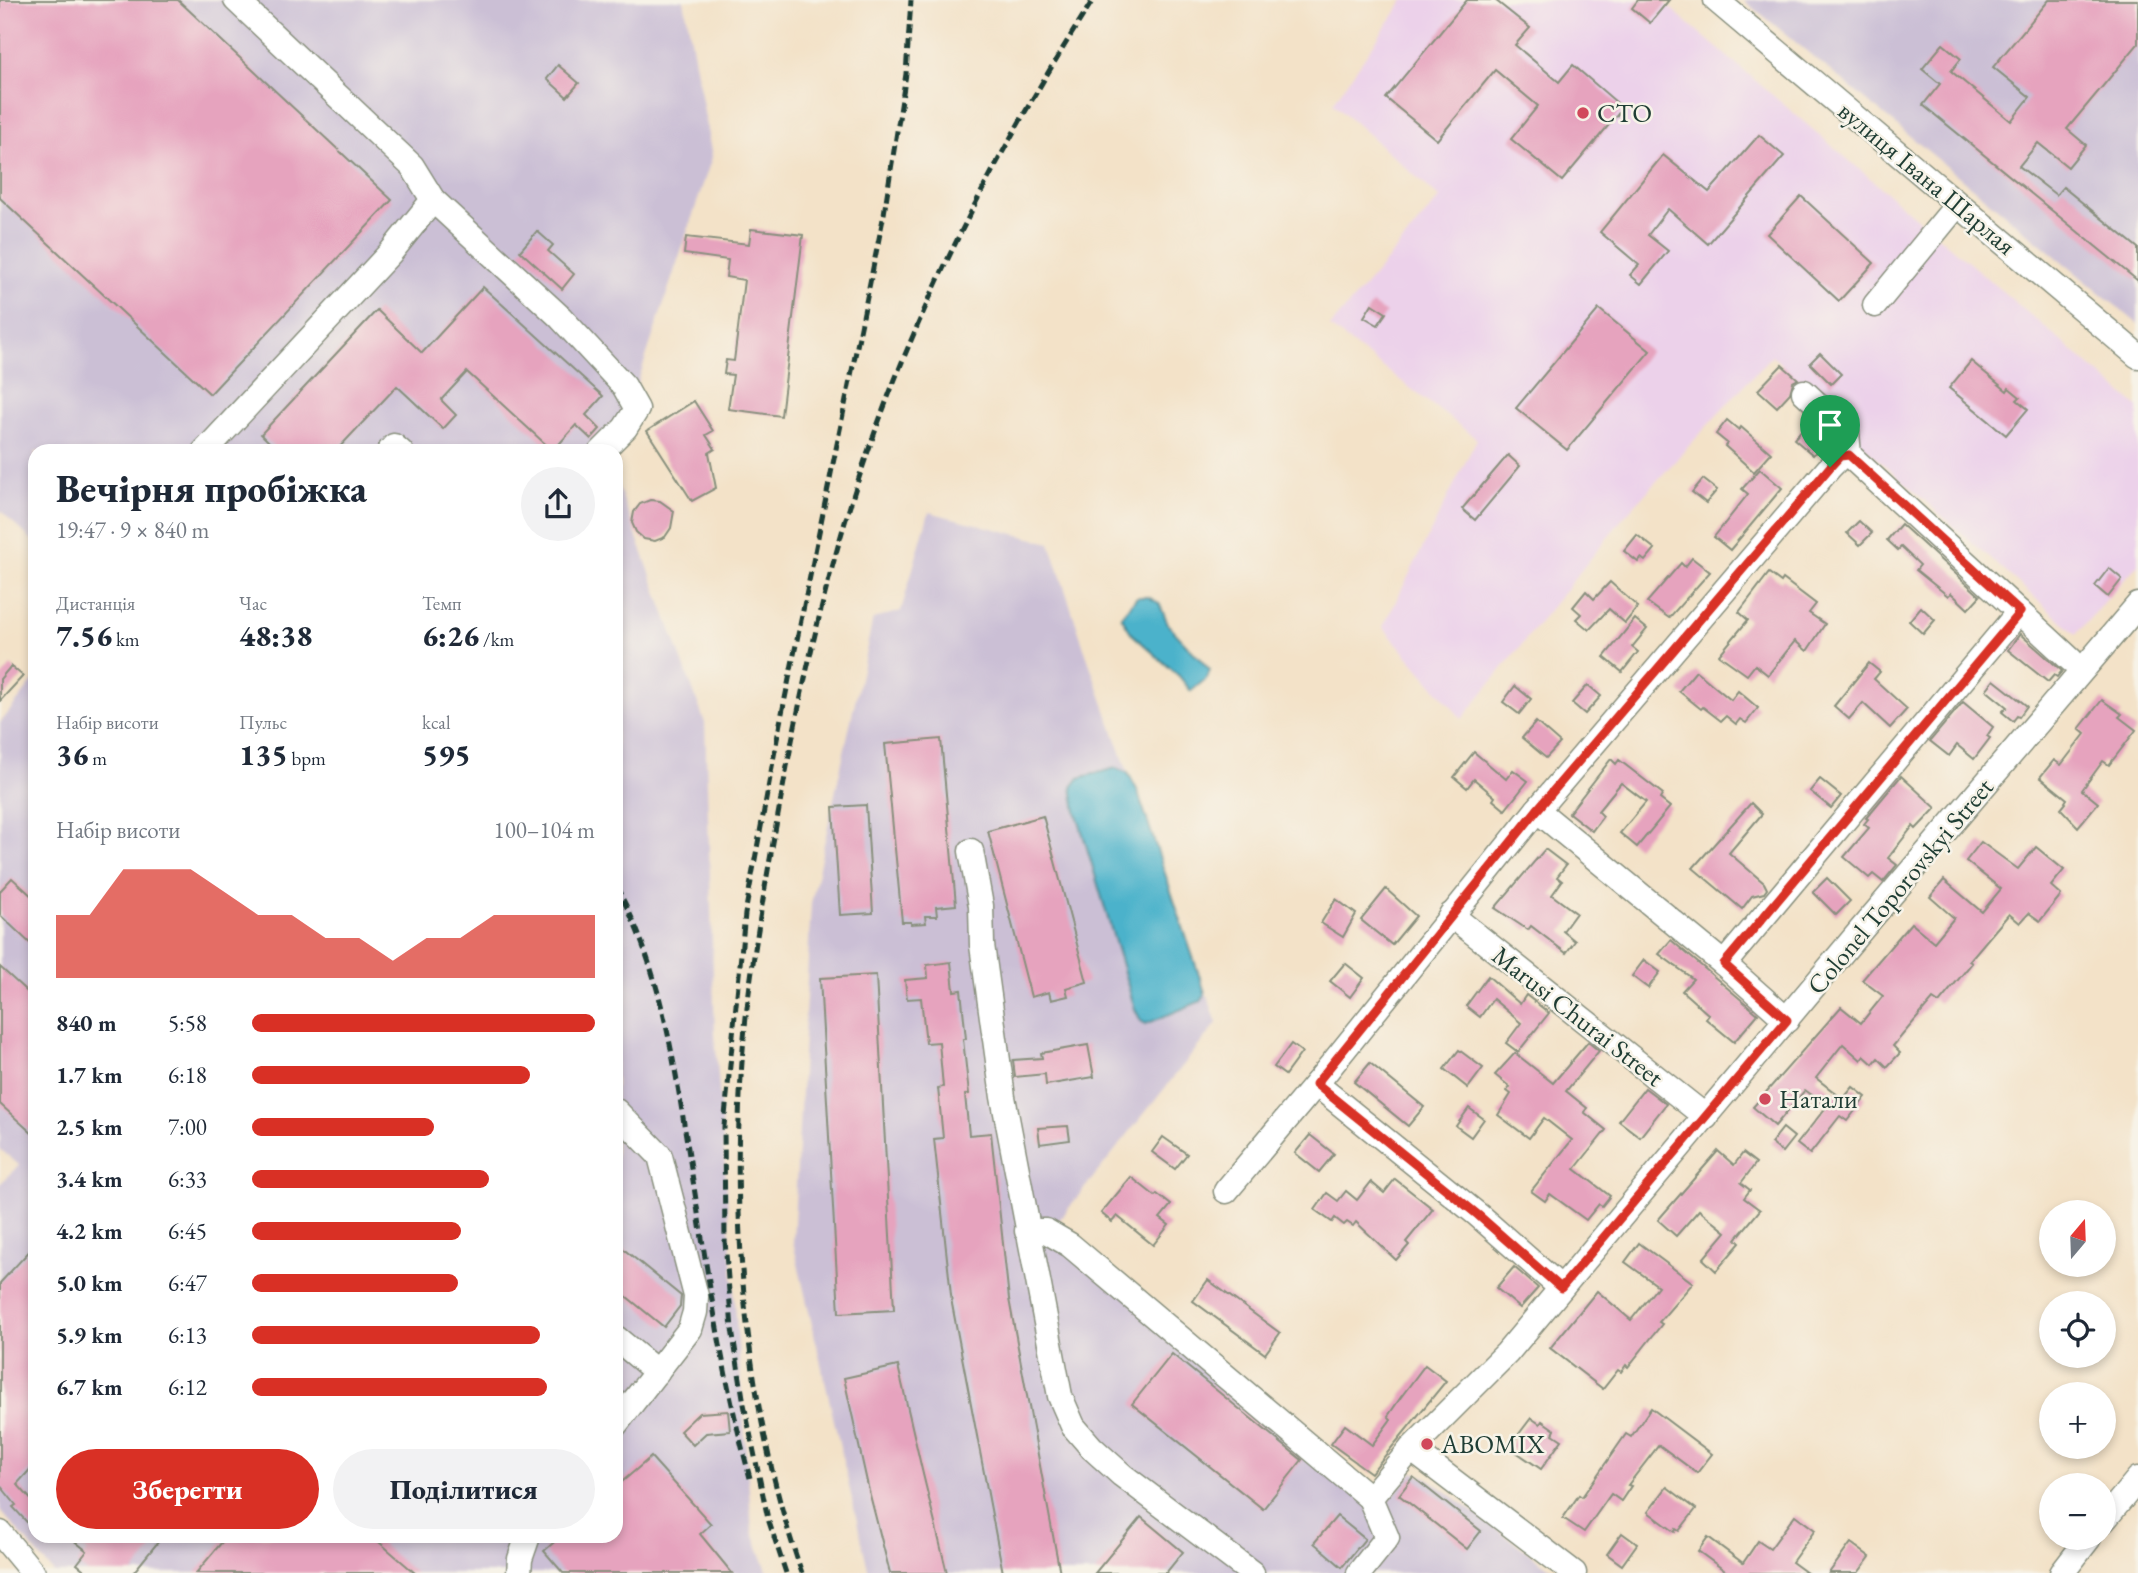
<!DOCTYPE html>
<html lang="uk">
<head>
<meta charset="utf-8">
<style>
  body { margin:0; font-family:"EB Garamond",serif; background:#f2f2f3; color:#1f2937; height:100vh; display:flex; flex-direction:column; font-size:26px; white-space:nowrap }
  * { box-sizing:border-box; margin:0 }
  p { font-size:23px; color:#747a83 }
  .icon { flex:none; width:38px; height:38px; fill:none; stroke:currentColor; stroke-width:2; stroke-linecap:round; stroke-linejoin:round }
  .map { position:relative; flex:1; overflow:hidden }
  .drawer { position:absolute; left:28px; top:444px; width:595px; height:1099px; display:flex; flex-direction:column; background:#fff; border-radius:21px; box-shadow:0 4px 10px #0003 }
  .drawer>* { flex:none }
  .needle { width:46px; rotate:19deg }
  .buttons { position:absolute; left:2039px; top:1200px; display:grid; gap:14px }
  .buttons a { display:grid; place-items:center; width:77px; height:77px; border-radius:50%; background:#fff; box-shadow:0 4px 10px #0003; font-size:35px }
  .pin { position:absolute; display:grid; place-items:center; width:60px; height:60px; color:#fff; margin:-72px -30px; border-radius:50% 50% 50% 0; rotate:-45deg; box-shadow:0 0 7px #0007 }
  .pin .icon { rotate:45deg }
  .round { display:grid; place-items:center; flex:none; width:74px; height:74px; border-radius:37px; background:#f2f2f3 }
  .summary { display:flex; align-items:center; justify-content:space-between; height:119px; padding:0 28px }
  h1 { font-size:38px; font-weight:800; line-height:52px }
  .metrics { display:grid; grid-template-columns:repeat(3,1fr); gap:10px; height:119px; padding:7px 28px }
  .metrics div { display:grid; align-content:center }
  .metrics b { font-size:30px; font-weight:800 }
  .metrics small { font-size:19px; font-weight:400 }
  .metrics p { font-size:19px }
  .chart { height:196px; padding:14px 28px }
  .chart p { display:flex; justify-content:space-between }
  .chart svg { width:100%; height:126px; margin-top:7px; fill:#d93025; opacity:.7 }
  .cta { display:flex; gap:14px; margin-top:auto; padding:14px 28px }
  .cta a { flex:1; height:80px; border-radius:42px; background:#d93025; color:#fff; font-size:28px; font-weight:800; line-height:80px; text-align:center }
  .cta a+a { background:#f2f2f3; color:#1f2937 }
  ul { padding:0 28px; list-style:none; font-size:23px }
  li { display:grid; grid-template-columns:112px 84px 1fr; align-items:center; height:52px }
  li i { height:18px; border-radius:9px; background:#d93025 }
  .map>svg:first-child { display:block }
  .built { fill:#ecd1ea }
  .industrial { fill:#cbbfd5 }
  .water { fill:#4cb2cb; stroke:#367880; stroke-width:2 }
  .building { fill:#e6a3be }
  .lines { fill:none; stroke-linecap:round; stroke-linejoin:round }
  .minor-casing { stroke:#89907e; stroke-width:27 }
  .minor { stroke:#fff; stroke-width:24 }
  .rail { stroke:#1f3d34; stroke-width:5; stroke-dasharray:10 5; stroke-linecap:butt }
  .route-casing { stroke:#fff; stroke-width:14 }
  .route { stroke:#d93025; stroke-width:9 }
  .poi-dot { fill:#d1495b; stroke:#f7f3e8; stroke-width:2.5 }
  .labels { text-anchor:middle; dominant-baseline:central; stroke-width:5; stroke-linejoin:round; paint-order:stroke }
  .poi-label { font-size:26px; fill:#1f3d34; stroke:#f7f3e8; text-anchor:start }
  .street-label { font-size:26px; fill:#1f3d34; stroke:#f7f3e8 }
</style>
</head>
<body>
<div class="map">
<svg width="2138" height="1573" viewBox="0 0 2138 1573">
  <rect width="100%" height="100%" fill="#f7f3e8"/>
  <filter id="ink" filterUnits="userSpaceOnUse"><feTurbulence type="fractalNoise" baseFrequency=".0143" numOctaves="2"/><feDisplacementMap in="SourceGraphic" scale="14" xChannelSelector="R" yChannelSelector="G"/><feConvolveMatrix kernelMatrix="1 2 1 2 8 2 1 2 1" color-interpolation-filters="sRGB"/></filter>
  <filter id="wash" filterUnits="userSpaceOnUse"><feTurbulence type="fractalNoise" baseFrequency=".00686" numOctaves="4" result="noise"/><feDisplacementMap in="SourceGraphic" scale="28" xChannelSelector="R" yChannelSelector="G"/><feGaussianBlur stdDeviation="1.57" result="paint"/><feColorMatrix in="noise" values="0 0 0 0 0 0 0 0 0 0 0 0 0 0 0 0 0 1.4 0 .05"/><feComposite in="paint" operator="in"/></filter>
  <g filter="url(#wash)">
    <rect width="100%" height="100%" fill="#f3e2c8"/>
    <polygon class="built" points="1404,0 1661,0 2138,407 2138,564 2076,634 1847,432 1772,355 1623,518 1462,719 1383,627 1477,439 1330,327 1440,198 1333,103"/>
    <g class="industrial">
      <polygon points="0,0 684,0 712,157 615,451 35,452 35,543 0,510"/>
      <polygon points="1743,0 2138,0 2138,324 1765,17"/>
      <polygon points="616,480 705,723 715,1035 752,1531 768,1573 54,1573 0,1510 0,1184 19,1165 0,1149 0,723 35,679 35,1536 616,1536"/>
      <polygon points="929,512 1050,543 1085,651 1217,1023 1056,1224 1384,1505 1413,1472 1428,1478 1556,1573 869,1573 793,1242 811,904 873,619 901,611"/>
    </g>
    <g class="water">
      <polygon points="1137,597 1148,597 1159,603 1169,626 1210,670 1207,678 1191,691 1179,676 1132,634 1121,616"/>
      <polygon points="1116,768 1128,773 1137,790 1205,993 1201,1001 1146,1024 1141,1021 1135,1009 1076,811 1072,787 1079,778"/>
    </g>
    <g id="blocks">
      <g class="building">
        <polygon points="0,0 178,0 392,200 210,394 0,198"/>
        <polygon points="1467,0 1495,0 1530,28 1515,45 1559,82 1573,65 1623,108 1562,181 1511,139 1538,106 1495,70 1437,140 1386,98"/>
        <polygon points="1638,0 1669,0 1650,23 1632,8"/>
        <polygon points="2049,0 2138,0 2138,44 2067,129 2086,145 2068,167 2038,143 2019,166 2056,195 2063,187 2138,248 2138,281 1923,105 1940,84 1922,69 1943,44 1961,59 1951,71 2011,121 2030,97 1993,67"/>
        <polygon points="558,65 579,83 567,97 547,79"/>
        <polygon points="1759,135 1784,156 1708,244 1668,209 1648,235 1668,251 1641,284 1630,275 1639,265 1600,232 1663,155 1709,192"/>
        <polygon points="1801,196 1874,263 1839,301 1767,234"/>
        <polygon points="751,229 803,235 781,416 728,409 733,375 724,374 726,360 734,361 744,280 726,277 728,260 684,254 686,237 749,244"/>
        <polygon points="537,231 553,245 548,251 574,274 562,289 520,251"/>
        <polygon points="483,287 603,396 586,415 600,429 591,439 576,425 553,451 467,372 441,400 456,415 443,429 397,386 335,452 279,452 261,434 377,310 422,353"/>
        <polygon points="1372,304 1386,313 1378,325 1364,317"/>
        <polygon points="1599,309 1650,351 1567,450 1516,408"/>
        <polygon points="1820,353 1841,374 1831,384 1810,363"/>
        <polygon points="1971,361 2007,391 2009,388 2020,397 2017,400 2028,409 2006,435 1949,388"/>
        <polygon points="1782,365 1798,379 1793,382 1790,393 1777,407 1758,390"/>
        <polygon points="694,401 713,431 706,435 715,449 709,453 716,488 692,501 647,431"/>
        <polygon points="1811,419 1830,436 1813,455 1794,439"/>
        <polygon points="1727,420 1739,430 1741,427 1771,453 1754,472 1725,446 1727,443 1716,434"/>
        <polygon points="1508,455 1520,466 1475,520 1462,509"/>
        <polygon points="1760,469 1782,488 1730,550 1714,537 1748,494 1742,489"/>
        <polygon points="1703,479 1717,490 1706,503 1692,492"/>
        <polygon points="650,500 660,501 674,511 671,528 665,537 655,541 644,539 636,532 632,523 634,512 640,504"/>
        <polygon points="1859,521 1872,533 1860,545 1847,533"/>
        <polygon points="1901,524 1980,596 1968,609 1951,593 1948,596 1916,570 1920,565 1901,547 1898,550 1887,540"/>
        <polygon points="1637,535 1655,549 1645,561 1641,558 1638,562 1624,551"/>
        <polygon points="1692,558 1710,572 1669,618 1647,602 1681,563 1685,567"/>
        <polygon points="2109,568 2122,579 2108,597 2095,586"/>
        <polygon points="1769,573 1781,582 1783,579 1816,604 1809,613 1825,624 1807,651 1795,641 1768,675 1755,665 1747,675 1719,655 1748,620 1739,612"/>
        <polygon points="1610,582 1638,607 1625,623 1609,609 1589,630 1576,619 1581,614 1573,607 1586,591 1594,599"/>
        <polygon points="1921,607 1935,620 1923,634 1909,621"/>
        <polygon points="1635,619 1647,629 1632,647 1638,652 1622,672 1604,657"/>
        <polygon points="2020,634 2062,671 2057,677 2054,675 2048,682 2008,650"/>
        <polygon points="1869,663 1880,672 1874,679 1907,709 1890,728 1863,703 1849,719 1834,706"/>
        <polygon points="11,666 23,676 0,701 0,679"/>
        <polygon points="1696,671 1731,700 1738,691 1758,708 1746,723 1740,719 1736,724 1726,716 1721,721 1703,707 1701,709 1679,691"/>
        <polygon points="1994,680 2027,706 2019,717 2017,716 2013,721 2002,712 2007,707 1986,690"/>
        <polygon points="1588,685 1601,696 1585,714 1572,703"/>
        <polygon points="1515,686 1531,699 1519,714 1503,702"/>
        <polygon points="2102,700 2122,714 2119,717 2136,730 2109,765 2103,761 2082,790 2098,803 2078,827 2061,809 2066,803 2065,802 2067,799 2040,777 2054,760 2061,765 2085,734 2079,729"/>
        <polygon points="1963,702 1993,727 1987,736 1990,738 1974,759 1957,745 1949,756 1930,741"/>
        <polygon points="1536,722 1560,743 1546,758 1522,738"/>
        <polygon points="941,739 956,905 936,907 937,916 925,916 926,923 911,924 911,922 902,922 885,744"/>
        <polygon points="1474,752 1506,779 1513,770 1528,781 1505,810 1493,800 1495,797 1474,779 1467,788 1454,777"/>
        <polygon points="1611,759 1616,764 1619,760 1663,794 1660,799 1670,807 1637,847 1620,833 1646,802 1621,783 1598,811 1603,816 1592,831 1569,813"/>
        <polygon points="1901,776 1936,808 1916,829 1913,826 1888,858 1897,865 1883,882 1873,874 1869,878 1844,857 1869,828 1864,824 1868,819 1866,818"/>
        <polygon points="1820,779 1841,796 1831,808 1810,791"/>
        <polygon points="1751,803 1762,814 1729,853 1764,883 1767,889 1764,893 1752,896 1742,909 1693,868"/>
        <polygon points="866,805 873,913 840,915 833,807"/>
        <polygon points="1043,816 1087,982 1066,988 1068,996 1051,1000 1049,992 1031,997 988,831"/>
        <polygon points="1981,842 2018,869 2036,847 2064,870 2051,886 2061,895 2040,921 2029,913 2020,923 2009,914 1969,961 1972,963 1939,1003 1933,999 1893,1046 1900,1053 1887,1067 1878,1058 1873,1064 1864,1056 1861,1060 1843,1044 1816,1078 1843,1099 1853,1087 1866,1097 1847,1121 1840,1116 1810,1154 1797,1144 1827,1106 1805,1090 1775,1126 1753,1107 1841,1007 1861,1023 1883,996 1862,980 1911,923 1934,942 1954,918 1930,897 1944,880 1982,912 2001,889 1966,861"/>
        <polygon points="1545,849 1566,865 1557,877 1562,881 1552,895 1576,913 1563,931 1575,941 1566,953 1531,926 1528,930 1495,908"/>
        <polygon points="12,878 35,899 35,948 0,915 0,891"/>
        <polygon points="1827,878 1850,901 1836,915 1813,892"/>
        <polygon points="1386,889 1416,916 1392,945 1361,920"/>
        <polygon points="1336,899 1356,914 1343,937 1321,923"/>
        <polygon points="1671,940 1758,1014 1734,1042 1706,1019 1709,1015 1682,991 1693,979 1659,954"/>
        <polygon points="1644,960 1660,972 1648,988 1632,976"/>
        <polygon points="951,962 954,991 961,990 966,1039 963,1039 969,1094 965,1095 969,1135 991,1133 1009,1299 1060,1573 1003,1573 952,1304 934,1139 943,1138 938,1088 943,1087 939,1042 926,1043 921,998 907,999 905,980 928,978 927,965"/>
        <polygon points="1345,963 1364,978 1350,997 1330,981"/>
        <polygon points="0,967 35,999 35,1136 0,1104"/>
        <polygon points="876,975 894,1310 839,1313 820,978"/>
        <polygon points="1488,976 1520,1004 1526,995 1549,1013 1518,1052 1506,1043 1521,1023 1493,999 1480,1017 1466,1006"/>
        <polygon points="1588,1042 1599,1051 1566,1091 1587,1108 1584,1112 1606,1130 1575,1169 1610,1196 1602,1206 1599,1204 1586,1220 1550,1194 1545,1201 1531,1191 1572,1140 1544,1118 1529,1138 1498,1115 1511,1094 1507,1091 1510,1087 1495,1075 1515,1053 1553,1083"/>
        <polygon points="1291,1044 1302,1052 1285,1075 1274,1067"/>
        <polygon points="1088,1045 1094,1077 1046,1085 1045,1074 1015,1077 1013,1060 1042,1058 1041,1053"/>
        <polygon points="1459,1050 1483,1068 1468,1088 1444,1069"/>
        <polygon points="1370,1063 1424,1107 1408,1126 1354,1082"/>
        <polygon points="1645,1088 1666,1104 1640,1137 1619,1121"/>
        <polygon points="1469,1108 1484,1119 1471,1137 1456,1126"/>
        <polygon points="1068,1126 1070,1140 1040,1144 1038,1128"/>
        <polygon points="1783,1128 1794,1137 1782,1152 1771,1143"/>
        <polygon points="1310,1135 1334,1154 1319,1172 1295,1153"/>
        <polygon points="1163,1137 1187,1154 1175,1169 1152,1152"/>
        <polygon points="1718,1151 1734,1165 1743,1153 1756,1163 1741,1183 1750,1190 1744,1198 1760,1210 1736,1239 1740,1243 1716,1271 1703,1259 1726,1232 1699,1210 1676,1236 1658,1220"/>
        <polygon points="1131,1177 1155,1196 1157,1194 1171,1205 1160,1218 1169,1225 1153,1245 1117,1216 1112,1222 1101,1213"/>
        <polygon points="1395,1179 1433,1209 1406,1242 1409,1245 1396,1260 1356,1222 1353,1226 1347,1222 1344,1225 1335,1218 1332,1222 1315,1210 1327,1193 1338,1201 1346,1191 1357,1200 1371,1182 1384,1193"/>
        <polygon points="616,1243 681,1296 680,1306 664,1327 616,1288"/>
        <polygon points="1639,1243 1693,1283 1659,1322 1662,1324 1628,1367 1626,1365 1621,1372 1618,1370 1603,1389 1550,1348 1597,1291 1631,1320 1658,1286 1625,1262"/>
        <polygon points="35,1245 35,1464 17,1484 35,1504 35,1531 13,1507 16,1505 0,1485 0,1283"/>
        <polygon points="1514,1267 1538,1288 1520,1308 1496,1288"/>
        <polygon points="1208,1280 1280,1333 1265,1354 1193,1301"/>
        <polygon points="1172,1354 1302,1460 1263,1509 1132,1404"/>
        <polygon points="1425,1365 1446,1381 1371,1473 1331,1444 1345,1425 1372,1445 1391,1419 1388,1416 1401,1397"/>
        <polygon points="898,1366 922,1470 947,1573 890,1573 869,1491 844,1378"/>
        <polygon points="1651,1408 1712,1454 1697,1473 1659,1445 1628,1485 1631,1486 1621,1501 1611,1494 1584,1532 1563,1518 1579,1495 1582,1497 1626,1434 1631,1437"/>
        <polygon points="728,1411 730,1431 706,1433 693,1445 680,1431 699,1413"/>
        <polygon points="1531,1418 1540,1424 1542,1421 1555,1430 1553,1434 1562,1440 1541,1469 1509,1447"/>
        <polygon points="651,1457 711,1524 700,1534 732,1573 563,1573 544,1551 561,1536 616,1536 616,1487"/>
        <polygon points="1413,1477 1481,1531 1467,1549 1399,1495"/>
        <polygon points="1667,1487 1696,1509 1679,1531 1676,1529 1675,1532 1648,1512"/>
        <polygon points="1795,1515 1815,1530 1792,1562 1807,1573 1728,1573 1698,1551 1708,1537 1743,1563 1758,1541 1770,1549"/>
        <polygon points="1337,1516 1365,1539 1342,1567 1314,1543"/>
        <polygon points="1141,1517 1183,1552 1166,1573 1095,1573"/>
        <polygon points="1622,1533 1637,1544 1622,1565 1607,1554"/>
        <polygon points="68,1536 163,1536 133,1573 88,1573 77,1564 87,1551"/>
        <polygon points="227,1536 372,1536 415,1573 196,1573"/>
        <polygon points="1851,1543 1870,1557 1858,1573 1829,1573"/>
      </g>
    </g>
  </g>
  <g filter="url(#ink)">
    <use href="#blocks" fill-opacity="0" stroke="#89907e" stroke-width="2"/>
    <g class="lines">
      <defs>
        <g id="minor">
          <polyline points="1716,0 2138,356"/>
          <polyline points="433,200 560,317 624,386 637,409 625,428 601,452"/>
          <polyline points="1875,305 1957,205"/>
          <polyline points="1804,392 1847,432 1849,455"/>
          <polyline points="204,452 391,252 433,200 412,166 236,0"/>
          <polyline points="389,452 394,446 401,452"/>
          <polyline points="1849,455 2071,660"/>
          <polyline points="1537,810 1724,964 1787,1020"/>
          <polyline points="971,851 981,906 982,945 1003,1097 1060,1396 1073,1426 1092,1448 1122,1475 1252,1573"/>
          <polyline points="1451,915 1706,1117"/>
          <polyline points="1724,964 2019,612"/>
          <polyline points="1316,1084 1478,1215 1561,1288"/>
          <polyline points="616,1111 660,1156 696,1296 695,1312 690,1329 616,1424"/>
          <polyline points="1226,1191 1316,1084 1537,810 1830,467 1841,456 1849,455"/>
          <polyline points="1027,1231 1046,1231 1070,1245 1370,1498"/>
          <polyline points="616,1338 657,1372"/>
          <polyline points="1411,1449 1574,1573"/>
          <polyline points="2104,1520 2138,1479"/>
          <polyline points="0,1533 33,1573"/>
          <polyline points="519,1573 520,1559 528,1536"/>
          <polyline points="1359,1573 1387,1538 1370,1498 1411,1449 1507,1353 1861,930 2138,605"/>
          <polyline points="2062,1573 2089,1538"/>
        </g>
      </defs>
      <use href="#minor" class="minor-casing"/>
      <use href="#minor" class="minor"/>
      <g class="rail">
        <path d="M 616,886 C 662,970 674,1062 689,1155 C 706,1263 721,1372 750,1478"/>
        <polyline points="786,1573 768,1519 744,1404 732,1329 725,1241 724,1126 745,914 780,723 884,214 906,74 911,0"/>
        <path d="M 802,1573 C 742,1402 727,1197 746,1017 C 754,946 767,875 780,804 C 802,683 829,560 871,443 C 926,288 1004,139 1093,0"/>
      </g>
    </g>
  </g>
  <g class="lines" filter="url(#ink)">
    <defs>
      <polygon id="route" points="1849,455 2020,612 1724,964 1787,1020 1561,1288 1478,1215 1316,1084 1537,810 1830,467 1840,456"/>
    </defs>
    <use href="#route" class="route-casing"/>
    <use href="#route" class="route"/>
  </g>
  <g class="poi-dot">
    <circle cx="1583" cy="113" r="7"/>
    <circle cx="1765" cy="1099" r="7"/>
    <circle cx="1427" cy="1444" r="7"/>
  </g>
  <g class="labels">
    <g class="poi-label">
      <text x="1597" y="113">СТО</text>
      <text x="1779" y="1099">Натали</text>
      <text x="1441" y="1444">ABOMIX</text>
    </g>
    <g class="street-label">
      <text transform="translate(1927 178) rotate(40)">вулиця Івана Шарлая</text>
      <text transform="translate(1900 886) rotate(-50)">Colonel Toporovskyi Street</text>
      <text transform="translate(1578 1016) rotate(38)">Marusi Churai Street</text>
    </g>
  </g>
</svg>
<div class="buttons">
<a><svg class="needle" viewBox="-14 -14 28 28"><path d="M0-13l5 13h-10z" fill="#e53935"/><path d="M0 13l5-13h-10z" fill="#747a83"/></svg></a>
<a><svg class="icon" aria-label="locate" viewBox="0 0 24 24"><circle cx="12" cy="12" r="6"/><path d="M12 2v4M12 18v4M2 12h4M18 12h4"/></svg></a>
<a>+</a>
<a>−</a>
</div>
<div class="pin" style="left:1830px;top:467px;background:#1e9e55"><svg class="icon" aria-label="arrive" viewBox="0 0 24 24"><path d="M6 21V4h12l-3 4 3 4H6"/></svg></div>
<section class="drawer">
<div class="summary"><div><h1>Вечірня пробіжка</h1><p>19:47 · 9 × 840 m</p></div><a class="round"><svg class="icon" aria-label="share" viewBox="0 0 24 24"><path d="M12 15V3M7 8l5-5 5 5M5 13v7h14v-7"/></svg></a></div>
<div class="metrics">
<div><p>Дистанція</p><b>7.56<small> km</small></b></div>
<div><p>Час</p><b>48:38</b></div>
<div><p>Темп</p><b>6:26<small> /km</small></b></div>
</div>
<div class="metrics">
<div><p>Набір висоти</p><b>36<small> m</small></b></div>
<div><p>Пульс</p><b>135<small> bpm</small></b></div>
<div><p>kcal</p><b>595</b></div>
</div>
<div class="chart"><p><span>Набір висоти</span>100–104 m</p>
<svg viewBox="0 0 160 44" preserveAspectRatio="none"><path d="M0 44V22L10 22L20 6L30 6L40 6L50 14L60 22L70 22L80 30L90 30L100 38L110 30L120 30L130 22L140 22L150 22L160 22V44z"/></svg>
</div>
<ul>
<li><b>840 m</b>5:58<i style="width:100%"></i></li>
<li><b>1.7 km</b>6:18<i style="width:81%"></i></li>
<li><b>2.5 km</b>7:00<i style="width:53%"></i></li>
<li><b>3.4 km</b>6:33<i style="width:69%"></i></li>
<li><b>4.2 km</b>6:45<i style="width:61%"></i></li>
<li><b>5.0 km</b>6:47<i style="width:60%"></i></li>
<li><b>5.9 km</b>6:13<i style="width:84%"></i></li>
<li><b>6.7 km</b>6:12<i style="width:86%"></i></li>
</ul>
<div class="cta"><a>Зберегти</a><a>Поділитися</a></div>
</section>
</div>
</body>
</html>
